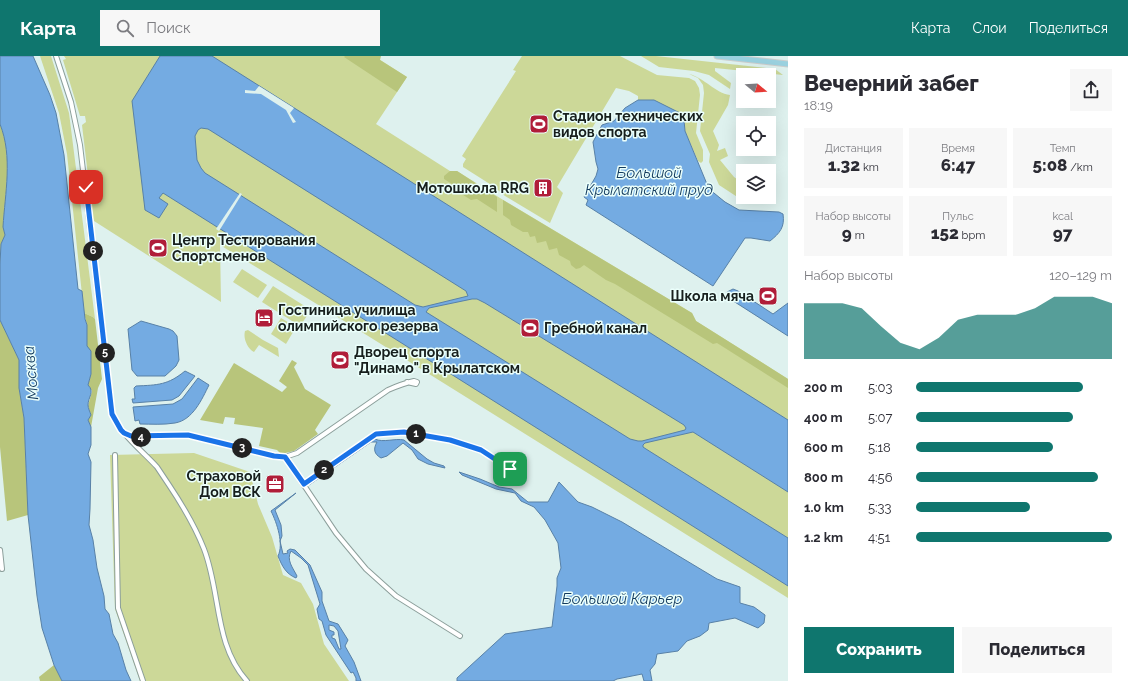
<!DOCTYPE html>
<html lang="ru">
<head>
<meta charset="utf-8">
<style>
  body { margin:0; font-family:Raleway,sans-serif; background:#f7f7f7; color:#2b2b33; height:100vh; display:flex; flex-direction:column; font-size:15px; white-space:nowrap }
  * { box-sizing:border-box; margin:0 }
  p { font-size:13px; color:#7c7c81 }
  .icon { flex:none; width:22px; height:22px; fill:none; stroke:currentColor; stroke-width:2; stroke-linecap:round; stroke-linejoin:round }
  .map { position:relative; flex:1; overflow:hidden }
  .panel { display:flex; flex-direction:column; background:#fff; width:340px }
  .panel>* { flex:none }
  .needle { width:26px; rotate:108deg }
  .fabs { position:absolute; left:736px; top:12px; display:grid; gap:8px }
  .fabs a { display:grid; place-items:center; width:40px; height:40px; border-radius:0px; background:#fff; box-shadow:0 4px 16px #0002; font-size:20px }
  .pin { position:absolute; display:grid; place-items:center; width:34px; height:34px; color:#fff; margin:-17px; border-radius:8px; box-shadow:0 2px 6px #0006 }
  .km { position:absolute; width:20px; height:20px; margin:-10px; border-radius:50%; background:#222; color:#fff; font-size:11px; line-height:20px; text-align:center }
  .round { display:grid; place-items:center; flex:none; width:42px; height:42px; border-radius:0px; background:#f7f7f7 }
  .headline { display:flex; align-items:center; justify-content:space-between; height:68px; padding:0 16px }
  h1 { font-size:22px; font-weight:800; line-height:30px }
  .figures { display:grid; grid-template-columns:repeat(3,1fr); gap:6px; height:68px; padding:4px 16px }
  .figures div { display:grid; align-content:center; border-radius:0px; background:#f7f7f7; text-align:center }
  .figures b { font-size:17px; font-weight:800 }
  .figures small { font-size:11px; font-weight:400 }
  .figures p { font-size:11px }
  .chart { height:112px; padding:8px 16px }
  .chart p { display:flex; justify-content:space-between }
  .chart svg { width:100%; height:72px; margin-top:4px; fill:#0f766e; opacity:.7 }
  .cta { display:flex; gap:8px; margin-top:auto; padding:8px 16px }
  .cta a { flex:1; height:46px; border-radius:0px; background:#0f766e; color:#fff; font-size:16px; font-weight:800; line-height:46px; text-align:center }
  .cta a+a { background:#f7f7f7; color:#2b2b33 }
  ul { padding:0 16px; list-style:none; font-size:13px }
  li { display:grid; grid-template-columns:64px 48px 1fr; align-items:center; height:30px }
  li i { height:10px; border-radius:5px; background:#0f766e }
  header { display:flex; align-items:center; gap:24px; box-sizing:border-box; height:56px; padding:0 20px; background:#0f766e; color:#fff }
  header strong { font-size:19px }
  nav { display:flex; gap:22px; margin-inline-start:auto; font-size:14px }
  .search { width:280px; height:36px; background:#f7f7f7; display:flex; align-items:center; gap:10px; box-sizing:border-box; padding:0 14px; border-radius:0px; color:#7c7c81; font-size:15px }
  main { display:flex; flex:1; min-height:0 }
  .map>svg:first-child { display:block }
  .green { fill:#ccd898 }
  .forest { fill:#b8c57b }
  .water { fill:#74abe2; stroke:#5881a7; fill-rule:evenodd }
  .pier { fill:#def1ee }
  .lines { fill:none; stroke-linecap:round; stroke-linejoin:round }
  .minor-casing { stroke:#8c9f9b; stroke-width:6 }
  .major-casing { stroke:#cccecd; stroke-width:7 }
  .minor { stroke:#fff; stroke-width:4 }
  .major { stroke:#9ad1df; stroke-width:5 }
  .route-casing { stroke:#fff; stroke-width:8 }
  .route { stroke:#1a73e8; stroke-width:5 }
  .labels { text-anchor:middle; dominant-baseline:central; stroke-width:3; stroke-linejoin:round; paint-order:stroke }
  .poi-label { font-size:14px; font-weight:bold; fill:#171f1d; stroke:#ebfffb; text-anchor:start }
  .water-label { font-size:15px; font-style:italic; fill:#123a5e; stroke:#ebfffb }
</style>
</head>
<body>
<header>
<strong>Карта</strong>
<div class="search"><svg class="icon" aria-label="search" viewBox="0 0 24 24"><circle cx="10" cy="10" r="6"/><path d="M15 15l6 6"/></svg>Поиск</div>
<nav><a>Карта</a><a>Слои</a><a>Поделиться</a></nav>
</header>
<main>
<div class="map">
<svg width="788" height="625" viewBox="0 0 788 625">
  <rect width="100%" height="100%" fill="#def1ee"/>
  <g class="green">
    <polygon points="40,0 51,0 69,57 95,263 93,261 84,257 67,98 59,57"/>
    <polygon points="64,0 374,0 407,21 376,68 450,115 457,115 500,142 692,257 696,265 788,323 788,542 320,250 220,189 221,246 94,165 93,162 82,69 86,66 85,60 80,60 63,4 66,3"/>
    <polygon points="522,0 620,0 657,19 689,22 695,25 699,32 700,39 696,77 703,94 703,105 701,107 698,105 685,75 684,64 654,44 638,44 638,40 629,35 616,32 557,131 563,137 550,167 505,140 493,130 463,111 463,108 466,103 462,100 516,15 513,14"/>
    <polygon points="641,0 656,0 775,13 783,19 715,12 715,15 731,27 730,33 709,19 694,15 659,11"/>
    <path d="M 689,18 C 705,22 715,37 730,39 L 728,49 L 713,75 L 719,89 L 717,95 L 725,92 L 728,100 L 720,104 L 734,121 L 743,127 L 743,141 L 759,141 L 758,146 L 745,146 L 719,129 L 709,106 L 710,98 L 700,75 L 704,37 L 703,29 L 698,22 Z"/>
    <polygon points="242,213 267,229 258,242 233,226"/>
    <polygon points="273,230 311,254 300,270 262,246"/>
    <polygon points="281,262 296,271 286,288 271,278"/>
    <path d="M 248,274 L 263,284 L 278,292 L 279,301 L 259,289 L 254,296 C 247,292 243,282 245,275 Z"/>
    <polygon points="194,397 250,416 258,448 272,481 283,519 301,527 313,548 324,588 349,625 140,625 115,553 110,399"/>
  </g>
  <g class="forest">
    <polygon points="345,0 381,0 380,4 407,21 397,36 344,1"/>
    <path d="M 0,68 C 13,101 5,137 3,171 L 5,179 L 1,188 L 0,208 Z"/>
    <polygon points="450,115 457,115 497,141 497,156 477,143 471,144 457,135 457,131 444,123 444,120"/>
    <polygon points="503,144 692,257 696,265 788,323 788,332 717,287 713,288 615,228 606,224 584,209 580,212 576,213 571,209 570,205 559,199 557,192 549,194 546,185 537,187 535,180 530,181 528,176 523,176 511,169 510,164 503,159"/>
    <polygon points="84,257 93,261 95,263 102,323 98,332 91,371 88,364 91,359 88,350 92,335 88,329 91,318 87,290 87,269"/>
    <polygon points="0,264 19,304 19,332 24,362 28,459 7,465 0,391"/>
    <polygon points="292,304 297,307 294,311 305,333 331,349 315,374 318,378 294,395 281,398 277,394 259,390 263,372 234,368 235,362 225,361 223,368 200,364 234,307 282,336 287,331 279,325"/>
    <polygon points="54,609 62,625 40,625 39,621"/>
  </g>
  <g class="water">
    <path d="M 0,0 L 33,0 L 50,39 L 56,57 L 64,99 L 78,233 L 82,235 L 85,263 L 87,269 L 87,290 L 91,295 L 91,318 L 88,329 C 95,336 88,341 88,349 C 88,352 90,356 91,359 L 88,364 L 91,371 L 91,389 L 88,398 L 91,406 L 90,453 L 89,469 L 93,484 L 97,512 L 104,540 L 105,553 L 109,558 L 113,578 L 118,587 L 126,614 L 131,625 L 62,625 L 54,609 L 42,572 L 37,540 L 28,459 L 24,362 L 19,332 L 19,304 L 0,264 L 0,208 L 1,188 L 5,179 L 3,171 C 5,137 13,101 0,68 Z"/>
    <path d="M 160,0 L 212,0 L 788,364 L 788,436 L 693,376 L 645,387 L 643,389 L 643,391 L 646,393 L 788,482 L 788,530 L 163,137 L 159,142 L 168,148 L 159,162 L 145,154 L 132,45 ZM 201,72 L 208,73 L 466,235 L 468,240 L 423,251 L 415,249 L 205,117 L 201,112 L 197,104 L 195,80 L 198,74 ZM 472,243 L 477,243 L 485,247 L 684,369 L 686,372 L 685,374 L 642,385 L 638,385 L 630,383 L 426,256 L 429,252 Z"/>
    <path d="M 638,44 L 654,44 L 680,57 L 684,64 L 685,75 L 709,133 L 725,146 L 739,154 L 779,156 L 783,158 C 785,171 780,177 770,185 L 751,182 L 745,182 L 713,230 L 586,149 L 588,144 L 584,141 L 596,120 L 598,113 L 596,106 L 593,86 L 602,69 L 614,65 L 625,52 Z"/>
    <polygon points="733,233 738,235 773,258 788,247 788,280 727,241 727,236"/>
    <polygon points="141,265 169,273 173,275 177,280 179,304 176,310 165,320 137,320 132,314 128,273"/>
    <path d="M 185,315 L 195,320 L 179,340 L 172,344 L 133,347 L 132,343 L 135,343 L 134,332 L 136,330 C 158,329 168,329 185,315 Z"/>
    <path d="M 198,322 L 209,329 C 202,343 193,364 175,367 C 163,369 151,368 140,368 L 139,364 L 135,365 L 133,351 L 173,348 L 182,343 Z"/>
    <path d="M 375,383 C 383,387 395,382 404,384 L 427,403 L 434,407 L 444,410 L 445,412 L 428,408 L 418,403 L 412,394 L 403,387 L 387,400 L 381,402 C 374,398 373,393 377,386 L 371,386 L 309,429 L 308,427 L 370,384 Z"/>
    <polygon points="459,416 480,423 499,431 512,433 528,446 548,446 559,426 578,446 592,451 622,466 717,523 740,531 740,547 754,551 765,559 764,567 758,572 735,562 709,567 708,574 700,580 687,585 678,595 657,598 655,608 650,614 652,625 644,625 642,618 617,623 613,625 457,625 457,622 505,578 552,571 557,530 557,522 561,512 558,487 545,464 534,451 521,445 515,437 496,433 462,419"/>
    <path d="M 296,437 L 275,454 L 281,469 L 282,480 L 280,485 L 283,498 L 288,497 L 287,495 L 290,493 L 295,494 L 310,509 L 322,536 L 322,545 L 329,565 L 338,568 L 348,584 L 345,590 L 354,606 L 361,625 L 356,625 L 356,622 L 353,616 L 351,617 L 326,579 L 322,565 L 319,563 L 317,553 L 320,548 L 308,509 L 301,502 L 291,495 C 286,504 293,512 297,520 L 296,522 C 286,518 282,510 278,500 C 284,488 277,467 271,455 ZM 329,569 L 334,570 L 338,575 L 341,593 L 339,593 L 335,583 L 332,582 L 332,579 L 334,579 L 334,576 L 329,574 Z"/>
  </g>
  <g class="pier">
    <polygon points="259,30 294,52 290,57 296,66 293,67 286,54 261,38 245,37 245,34 255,35"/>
    <polygon points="240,137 242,138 219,175 216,173"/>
  </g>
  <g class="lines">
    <defs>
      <g id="minor">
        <path d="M 56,0 L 71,46 L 80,89 L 112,358 L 121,374 L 124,377 L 131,380 L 187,379 L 274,400 L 285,401 L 297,397 L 388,334 C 397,330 405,327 414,325 L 417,326 L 416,328 L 407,326"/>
        <path d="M 125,378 C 135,390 147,400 157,411 C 161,417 165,423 169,429 C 183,450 195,470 204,493 C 221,537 214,589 247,625"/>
        <polyline points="115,399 118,552 143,625"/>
        <polyline points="285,401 336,477 366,513 396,540 460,580"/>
        <polyline points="304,428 376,378 404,376 451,384 481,394 510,413"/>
        <polyline points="0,494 2,513"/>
      </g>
      <polyline id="major" points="717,0 788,8"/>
    </defs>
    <use href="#minor" class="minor-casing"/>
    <use href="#major" class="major-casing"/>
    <use href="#minor" class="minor"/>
    <use href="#major" class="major"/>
  </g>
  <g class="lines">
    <defs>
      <polyline id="route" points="86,131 112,358 121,374 124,377 131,380 188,379 274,400 285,401 304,428 376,378 404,376 450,384 481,394 510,413"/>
    </defs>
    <use href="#route" class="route-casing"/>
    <use href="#route" class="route"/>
  </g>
  <defs>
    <symbol id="stadium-square" viewBox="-11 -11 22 22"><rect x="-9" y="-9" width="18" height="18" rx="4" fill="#b01d39" stroke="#ebfffb"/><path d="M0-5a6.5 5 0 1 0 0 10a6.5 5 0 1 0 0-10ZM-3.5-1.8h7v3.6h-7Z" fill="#fff"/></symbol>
    <symbol id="building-square" viewBox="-11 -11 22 22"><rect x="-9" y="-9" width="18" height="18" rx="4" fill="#b01d39" stroke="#ebfffb"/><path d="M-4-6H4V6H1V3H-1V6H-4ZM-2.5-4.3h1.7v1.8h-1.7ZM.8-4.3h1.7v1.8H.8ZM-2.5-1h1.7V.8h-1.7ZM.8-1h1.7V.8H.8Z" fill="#fff"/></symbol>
    <symbol id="hotel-square" viewBox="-11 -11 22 22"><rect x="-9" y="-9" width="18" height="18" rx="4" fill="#b01d39" stroke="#ebfffb"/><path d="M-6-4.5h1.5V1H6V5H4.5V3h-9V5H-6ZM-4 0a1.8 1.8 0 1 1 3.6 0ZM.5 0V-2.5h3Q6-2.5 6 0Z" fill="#fff"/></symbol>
    <symbol id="office-square" viewBox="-11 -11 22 22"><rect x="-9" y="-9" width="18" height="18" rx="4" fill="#b01d39" stroke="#ebfffb"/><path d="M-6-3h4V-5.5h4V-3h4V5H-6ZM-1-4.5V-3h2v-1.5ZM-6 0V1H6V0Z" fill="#fff"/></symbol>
  </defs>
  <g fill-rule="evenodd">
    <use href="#stadium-square" x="528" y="57" width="22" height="22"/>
    <use href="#building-square" x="532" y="121" width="22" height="22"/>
    <use href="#stadium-square" x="147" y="181" width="22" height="22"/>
    <use href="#stadium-square" x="757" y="229" width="22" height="22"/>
    <use href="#hotel-square" x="253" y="251" width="22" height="22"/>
    <use href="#stadium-square" x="519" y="261" width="22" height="22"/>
    <use href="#stadium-square" x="329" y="293" width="22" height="22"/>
    <use href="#office-square" x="264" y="417" width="22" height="22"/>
  </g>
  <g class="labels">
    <g class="poi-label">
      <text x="553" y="60">Стадион технических<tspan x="553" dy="16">видов спорта</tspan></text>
      <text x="529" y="132" text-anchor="end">Мотошкола RRG</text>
      <text x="172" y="184">Центр Тестирования<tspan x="172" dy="16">Спортсменов</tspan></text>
      <text x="754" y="240" text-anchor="end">Школа мяча</text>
      <text x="278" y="254">Гостиница училища<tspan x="278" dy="16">олимпийского резерва</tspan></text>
      <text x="544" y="272">Гребной канал</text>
      <text x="354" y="296">Дворец спорта<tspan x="354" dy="16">"Динамо" в Крылатском</tspan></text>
      <text x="261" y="420" text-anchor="end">Страховой<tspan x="261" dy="16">Дом ВСК</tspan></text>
    </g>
    <g class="water-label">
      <text x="649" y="117">Большой<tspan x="649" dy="17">Крылатский пруд</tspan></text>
      <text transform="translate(31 317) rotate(-95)">Москва</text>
      <text x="622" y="543">Большой Карьер</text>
    </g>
  </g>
</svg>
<div class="fabs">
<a><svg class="needle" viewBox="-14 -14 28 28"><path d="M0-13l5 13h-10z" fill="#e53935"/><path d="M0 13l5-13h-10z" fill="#7c7c81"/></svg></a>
<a><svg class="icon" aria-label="locate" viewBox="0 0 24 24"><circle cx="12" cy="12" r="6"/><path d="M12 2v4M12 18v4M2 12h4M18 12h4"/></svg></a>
<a><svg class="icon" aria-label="layers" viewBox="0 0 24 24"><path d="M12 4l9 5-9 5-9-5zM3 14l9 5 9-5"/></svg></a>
</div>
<div class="pin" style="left:510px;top:413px;background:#1e9e55"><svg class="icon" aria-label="arrive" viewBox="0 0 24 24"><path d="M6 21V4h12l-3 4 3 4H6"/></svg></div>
<div class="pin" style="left:86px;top:131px;background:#d93025"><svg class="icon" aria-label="check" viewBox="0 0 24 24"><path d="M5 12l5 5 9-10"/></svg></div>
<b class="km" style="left:416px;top:378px">1</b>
<b class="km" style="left:324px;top:414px">2</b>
<b class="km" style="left:242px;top:392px">3</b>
<b class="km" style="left:141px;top:381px">4</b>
<b class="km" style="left:105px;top:297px">5</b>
<b class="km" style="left:93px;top:195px">6</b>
</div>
<section class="panel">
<div class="headline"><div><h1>Вечерний забег</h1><p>18:19</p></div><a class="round"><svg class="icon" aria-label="share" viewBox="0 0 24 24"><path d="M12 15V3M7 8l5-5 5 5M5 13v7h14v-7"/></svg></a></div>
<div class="figures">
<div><p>Дистанция</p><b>1.32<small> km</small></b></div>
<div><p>Время</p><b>6:47</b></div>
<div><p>Темп</p><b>5:08<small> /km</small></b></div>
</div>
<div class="figures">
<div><p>Набор высоты</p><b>9<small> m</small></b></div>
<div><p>Пульс</p><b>152<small> bpm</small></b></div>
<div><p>kcal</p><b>97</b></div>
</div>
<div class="chart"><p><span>Набор высоты</span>120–129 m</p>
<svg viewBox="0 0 160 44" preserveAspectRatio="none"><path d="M0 44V10L10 10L20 10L30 13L40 24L50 34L60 38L70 31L80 20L90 17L100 17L110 17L120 13L130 6L140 6L150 6L160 10V44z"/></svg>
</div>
<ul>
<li><b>200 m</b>5:03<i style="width:85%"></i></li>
<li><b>400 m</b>5:07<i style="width:80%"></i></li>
<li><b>600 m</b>5:18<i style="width:70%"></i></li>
<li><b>800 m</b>4:56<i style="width:93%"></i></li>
<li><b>1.0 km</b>5:33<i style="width:58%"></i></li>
<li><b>1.2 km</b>4:51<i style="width:100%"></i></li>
</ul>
<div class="cta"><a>Сохранить</a><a>Поделиться</a></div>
</section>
</main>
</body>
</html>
